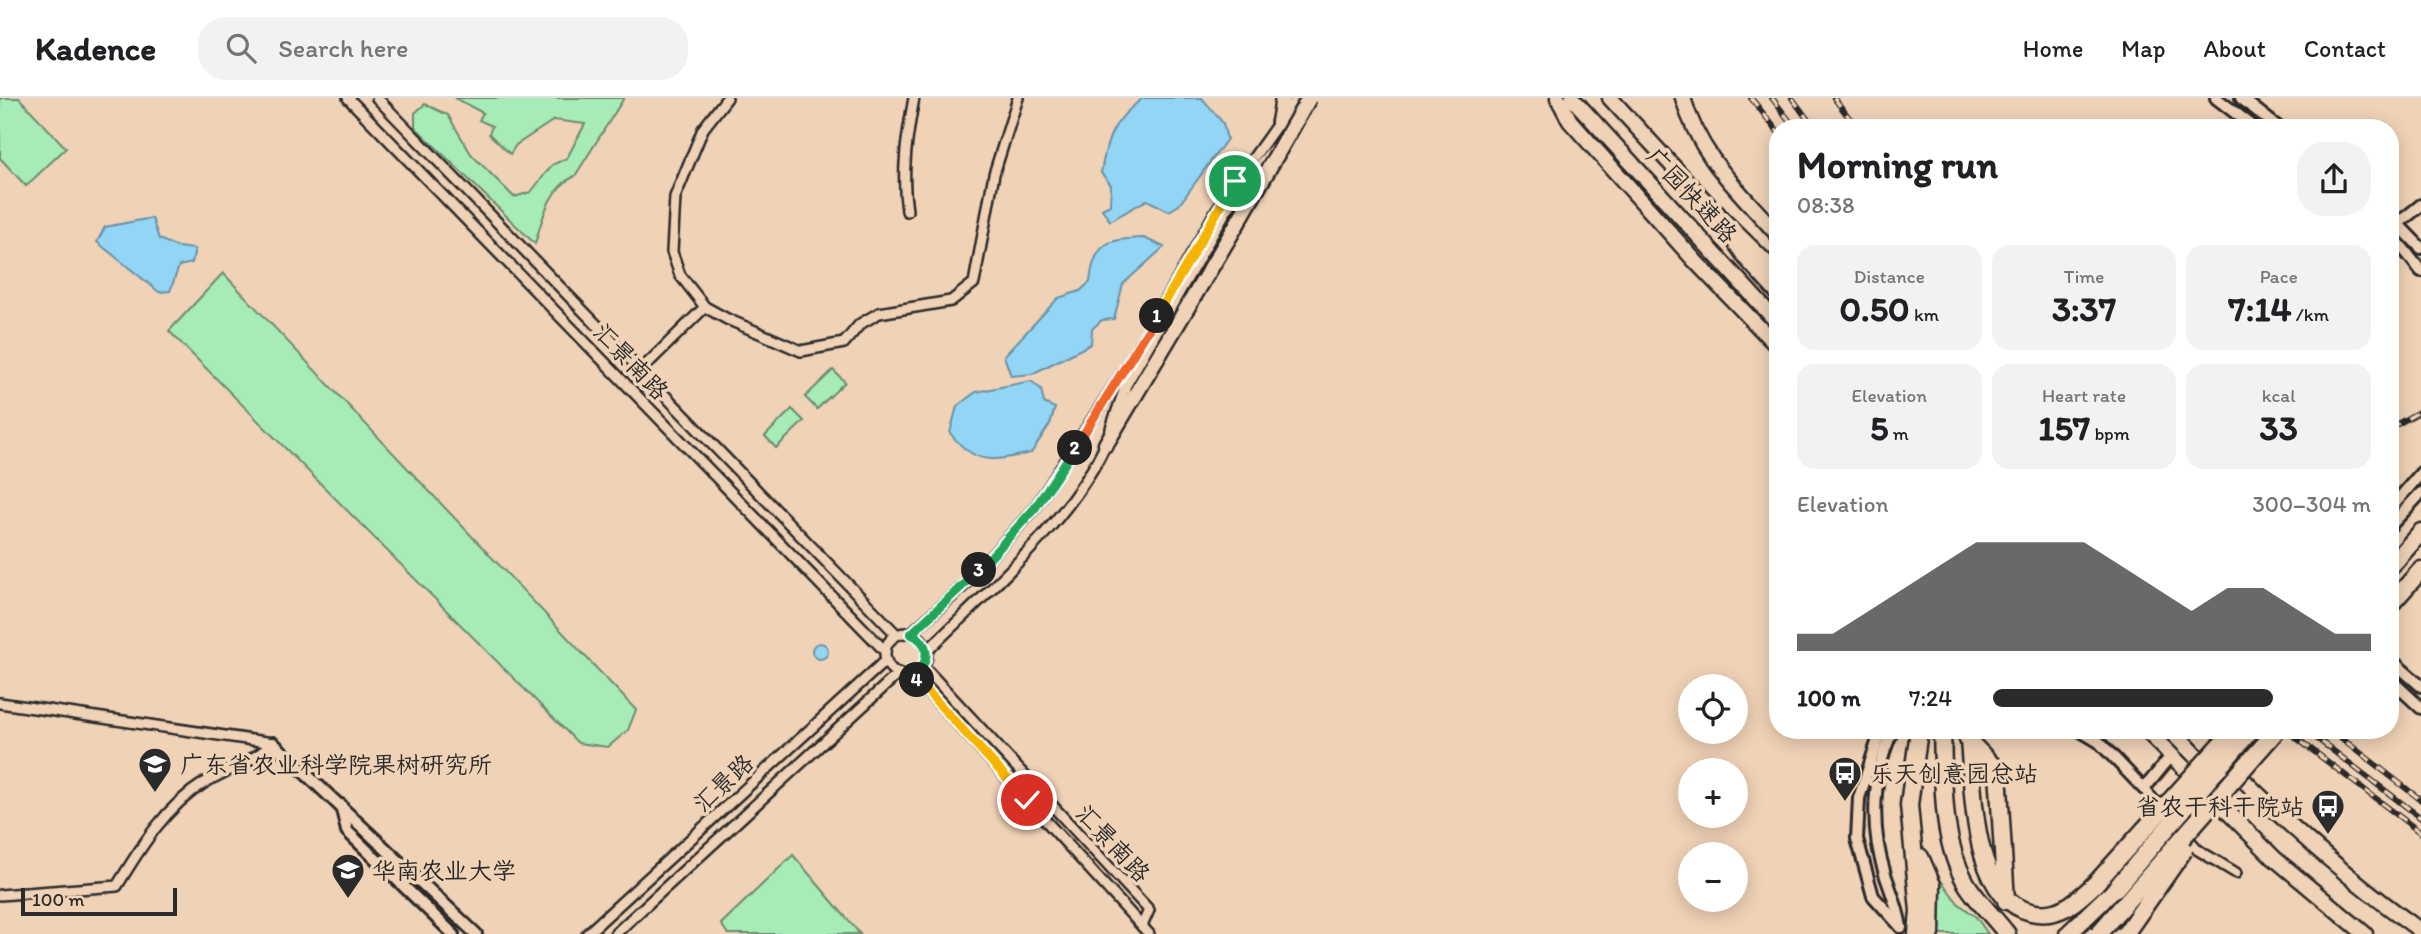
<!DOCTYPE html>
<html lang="en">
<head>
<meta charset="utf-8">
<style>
  body { margin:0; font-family:Itim,"LXGW WenKai TC",sans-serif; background:#f2f2f2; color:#202124; height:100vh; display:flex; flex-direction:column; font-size:26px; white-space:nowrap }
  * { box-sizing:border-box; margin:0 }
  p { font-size:23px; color:#757577 }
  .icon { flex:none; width:38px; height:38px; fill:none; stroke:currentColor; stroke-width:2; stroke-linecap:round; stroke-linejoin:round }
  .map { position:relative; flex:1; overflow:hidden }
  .drawer { position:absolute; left:1769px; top:21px; width:630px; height:620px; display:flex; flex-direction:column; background:#fff; border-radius:28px; box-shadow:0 4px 18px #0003 }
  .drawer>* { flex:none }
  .fabs { position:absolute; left:1678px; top:576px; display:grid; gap:14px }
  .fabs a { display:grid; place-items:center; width:70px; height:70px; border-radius:50%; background:#fff; box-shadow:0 4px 18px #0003; font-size:35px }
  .scale { position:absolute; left:21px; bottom:18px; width:156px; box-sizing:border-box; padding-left:7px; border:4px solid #2b2b2b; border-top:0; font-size:19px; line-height:24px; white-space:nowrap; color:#2b2b2b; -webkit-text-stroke:5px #f0d2b6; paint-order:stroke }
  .pin { position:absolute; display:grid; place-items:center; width:60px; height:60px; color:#fff; margin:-30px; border:4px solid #fff; border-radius:50%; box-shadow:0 2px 7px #0007 }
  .km { position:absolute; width:35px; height:35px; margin:-18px; border-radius:50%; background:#222; color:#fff; font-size:19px; line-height:35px; text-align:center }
  .round { display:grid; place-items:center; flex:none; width:74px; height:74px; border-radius:28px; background:#f2f2f2 }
  .head { display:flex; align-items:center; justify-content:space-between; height:119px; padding:0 28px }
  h1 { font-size:38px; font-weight:700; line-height:52px }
  .figures { display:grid; grid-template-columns:repeat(3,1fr); gap:10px; height:119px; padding:7px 28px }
  .figures div { display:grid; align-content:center; border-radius:18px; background:#f2f2f2; text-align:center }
  .figures b { font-size:35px; font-weight:700 }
  .figures small { font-size:19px; font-weight:400 }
  .figures p { font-size:19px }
  .chart { height:196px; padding:14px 28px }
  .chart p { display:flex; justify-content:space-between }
  .chart svg { width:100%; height:126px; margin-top:7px; fill:#2b2b2b; opacity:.7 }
  ul { padding:0 28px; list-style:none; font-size:23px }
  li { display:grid; grid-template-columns:112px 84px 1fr; align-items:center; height:52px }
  li i { height:18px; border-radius:9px; background:#2b2b2b }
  header { display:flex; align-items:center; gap:42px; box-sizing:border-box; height:98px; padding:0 35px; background:#fff; border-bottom:2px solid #e0e0e0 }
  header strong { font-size:33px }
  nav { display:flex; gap:38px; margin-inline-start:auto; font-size:24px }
  .search { width:490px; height:63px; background:#f2f2f2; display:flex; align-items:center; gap:18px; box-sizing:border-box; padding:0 24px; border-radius:28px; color:#757577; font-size:26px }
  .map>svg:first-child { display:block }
  .green { fill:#a7ebb6; stroke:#698b70; stroke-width:2 }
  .water { fill:#93d5f5; stroke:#6991a4; stroke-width:2 }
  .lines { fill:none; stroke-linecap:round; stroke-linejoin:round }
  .minor-casing { stroke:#2b2b2b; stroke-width:14 }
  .tertiary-casing { stroke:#2b2b2b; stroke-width:16 }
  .trunk-casing { stroke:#2b2b2b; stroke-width:19 }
  .motorway-casing { stroke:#2b2b2b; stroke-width:21 }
  .minor { stroke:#f0d2b6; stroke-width:9 }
  .tertiary { stroke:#f0d2b6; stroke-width:10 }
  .trunk { stroke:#f0d2b6; stroke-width:14 }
  .motorway { stroke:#f0d2b6; stroke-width:16 }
  .rail-casing { stroke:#2b2b2b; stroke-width:6 }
  .rail { stroke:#f0d2b6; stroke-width:3.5; stroke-dasharray:10; stroke-linecap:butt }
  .trunk-bridge-casing { stroke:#2b2b2b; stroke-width:19; stroke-linecap:butt }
  .motorway-bridge-casing { stroke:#2b2b2b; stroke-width:21; stroke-linecap:butt }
  .trunk-bridge { stroke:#f0d2b6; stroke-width:14 }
  .motorway-bridge { stroke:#f0d2b6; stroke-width:16 }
  .split-1-casing { stroke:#fff; stroke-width:14 }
  .split-2-casing { stroke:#fff; stroke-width:14 }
  .split-3-casing { stroke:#fff; stroke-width:14 }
  .split-4-casing { stroke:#fff; stroke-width:14 }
  .split-5-casing { stroke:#fff; stroke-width:14 }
  .split-1 { stroke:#f5b400; stroke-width:9 }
  .split-2 { stroke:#f0652b; stroke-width:9 }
  .split-3 { stroke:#22a559; stroke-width:9 }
  .split-4 { stroke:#22a559; stroke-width:9 }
  .split-5 { stroke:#f5b400; stroke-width:9 }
  .labels { text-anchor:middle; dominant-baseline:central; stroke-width:7; stroke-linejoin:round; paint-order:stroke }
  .street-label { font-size:24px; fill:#2b2b2b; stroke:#f0d2b6 }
  .poi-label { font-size:24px; fill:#2b2b2b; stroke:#f0d2b6; text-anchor:start }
</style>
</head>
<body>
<header>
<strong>Kadence</strong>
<div class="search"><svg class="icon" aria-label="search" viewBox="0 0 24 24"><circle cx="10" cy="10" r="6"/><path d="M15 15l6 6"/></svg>Search here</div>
<nav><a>Home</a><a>Map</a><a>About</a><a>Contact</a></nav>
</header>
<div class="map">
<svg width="2421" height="836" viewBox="0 0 2421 836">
  <rect width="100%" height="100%" fill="#f0d2b6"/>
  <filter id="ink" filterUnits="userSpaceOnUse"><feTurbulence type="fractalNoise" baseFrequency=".0143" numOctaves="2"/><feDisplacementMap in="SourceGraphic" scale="14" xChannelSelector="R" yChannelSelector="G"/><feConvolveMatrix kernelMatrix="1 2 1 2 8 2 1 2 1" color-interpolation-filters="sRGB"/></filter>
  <g filter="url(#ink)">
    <g class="green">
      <polygon points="0,0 19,0 66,50 26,88 0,60"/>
      <path d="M 455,0 L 624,0 L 575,78 C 548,91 543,119 535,146 L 415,29 L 415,15 L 425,6 L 448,17 L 471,56 L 514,99 L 531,94 L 552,67 L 567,60 L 585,26 L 554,22 L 516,47 L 510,56 L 489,36 L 492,28 L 479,22 L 483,15 Z"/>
      <polygon points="223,175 636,612 628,632 608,649 578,645 169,233"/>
      <polygon points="833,272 845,284 817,311 805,299"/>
      <polygon points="792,311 804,323 776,350 765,338"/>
      <polygon points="793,757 860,836 728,836 721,826"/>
      <polygon points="1936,776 1958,805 1976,819 1988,836 1937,836"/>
    </g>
    <g class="water">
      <path d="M 1143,0 L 1202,0 L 1223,25 L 1227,41 L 1179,107 L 1169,113 L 1147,102 L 1110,123 L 1102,111 L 1110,107 L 1111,87 L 1101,75 C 1107,38 1113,23 1143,0 Z"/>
      <polygon points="152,120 159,141 177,149 195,151 192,165 179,168 170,193 159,194 97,144 105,129"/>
      <path d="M 1144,140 L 1164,149 L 1123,186 L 1114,221 L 1102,222 L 1092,231 L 1091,246 L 1032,276 L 1011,278 L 1004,258 L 1058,200 L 1080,193 L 1090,184 C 1094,145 1107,141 1144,140 Z"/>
      <path d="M 1031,283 L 1041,291 L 1044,305 L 1055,310 L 1050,326 L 1031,355 C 993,363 975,368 950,335 L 957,308 L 976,294 Z"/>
      <circle cx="820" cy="553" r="8"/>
    </g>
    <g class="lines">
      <defs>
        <g id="minor">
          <polyline points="348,0 885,553"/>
          <polyline points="377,0 897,537"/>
          <polyline points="727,0 703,31 675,99 672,154 680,177 705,209 727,221 801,253 844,245 860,226 879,215 951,203 974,185 994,76 1018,0"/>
          <path d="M 907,113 C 901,74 907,38 914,0"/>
          <polyline points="641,272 705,209"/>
          <polyline points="1111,330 1126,287 1237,94 1274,50"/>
          <polyline points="911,535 967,485 1035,410 1146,238 1217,111 1279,24"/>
          <circle cx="906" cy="556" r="21"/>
          <path d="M 927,553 C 986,495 1074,420 1107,343"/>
          <polyline points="923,568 1149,812 1142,828"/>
          <polyline points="912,576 1149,836"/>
          <polyline points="0,605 273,645"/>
          <polyline points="2144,691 2198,752 2236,775"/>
          <path d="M 0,797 L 117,788 C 141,749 164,710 204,685 C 227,671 254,664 273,645"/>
          <polyline points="587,836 886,562"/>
          <polyline points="615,836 899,575"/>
        </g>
        <g id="tertiary">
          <polyline points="2216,0 2255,30"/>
          <polyline points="2241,0 2279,30"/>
          <polyline points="2390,118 2421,150"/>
          <polyline points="2395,128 2421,107"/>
          <polyline points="2390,134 2421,173"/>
          <polyline points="2390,411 2421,375"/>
          <polyline points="2390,428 2421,395"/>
          <polyline points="2390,561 2421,588"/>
          <polyline points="2390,581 2421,610"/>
          <polyline points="1881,632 1859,700 1857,741 1873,798 1901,829"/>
          <path d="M 1893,632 C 1872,675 1870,730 1885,776 C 1891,794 1898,810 1901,829"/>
          <polyline points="2079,632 2099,644 2144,691 2171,658"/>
          <polyline points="273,645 476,836"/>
          <polyline points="341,707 347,733 453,836"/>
        </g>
        <g id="trunk">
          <polyline points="1558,0 1570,23 1696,164 1778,249"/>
          <polyline points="1572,0 1778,225"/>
          <polyline points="1610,0 1716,115 1778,176"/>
          <path d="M 1683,0 C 1700,60 1739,92 1778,137"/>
          <polyline points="1279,24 1302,0"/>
          <polyline points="1279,24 1283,0"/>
          <polyline points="1106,346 1237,126"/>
          <polyline points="2146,632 2274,760 2365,836"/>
          <path d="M 2195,632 C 2264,706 2338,774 2421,833"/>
        </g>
        <g id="motorway">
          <polyline points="1716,115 1747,160 1778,194"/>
          <polyline points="2390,469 2421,434"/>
          <polyline points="2390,507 2421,472"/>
          <path d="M 1942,632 C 1944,683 1940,740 1966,785 C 1977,803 1994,819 2007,836"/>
          <polyline points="1964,632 1969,643 1998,673 2006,803"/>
          <path d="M 1969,643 C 1974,693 1971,800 2031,814 C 2059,821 2077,803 2096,785"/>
          <polyline points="1920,759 1932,787 1931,836"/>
          <polyline points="1917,836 1919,813 1909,707 1919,632"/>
          <polyline points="2068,836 2116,790"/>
        </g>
      </defs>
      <use href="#minor" class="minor-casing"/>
      <use href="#tertiary" class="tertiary-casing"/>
      <use href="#trunk" class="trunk-casing"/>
      <use href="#motorway" class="motorway-casing"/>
      <use href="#minor" class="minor"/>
      <use href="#tertiary" class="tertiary"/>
      <use href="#trunk" class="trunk"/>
      <use href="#motorway" class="motorway"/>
      <defs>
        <g id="rail">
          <polyline points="1751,0 1778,34"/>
          <polyline points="1772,0 1795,30"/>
          <polyline points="1792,0 1814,30"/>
          <polyline points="1834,0 1857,30"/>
          <polyline points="2390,330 2421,313"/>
          <polyline points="2286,632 2421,735"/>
          <polyline points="2306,632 2421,720"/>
          <polyline points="2331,632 2421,702"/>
        </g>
      </defs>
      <use href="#rail" class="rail-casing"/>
      <use href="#rail" class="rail"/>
      <defs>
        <polyline id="trunk-bridge" points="1237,126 1309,0"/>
        <g id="motorway-bridge">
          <polyline points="2096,785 2234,632"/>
          <polyline points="2116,790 2251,632"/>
          <polyline points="2098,836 2277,632"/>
          <polyline points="2125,836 2184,752"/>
        </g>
      </defs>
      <use href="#trunk-bridge" class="trunk-bridge-casing"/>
      <use href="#motorway-bridge" class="motorway-bridge-casing"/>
      <use href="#trunk-bridge" class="trunk-bridge"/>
      <use href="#motorway-bridge" class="motorway-bridge"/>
    </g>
  </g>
  <g class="lines" filter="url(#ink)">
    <defs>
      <polyline id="split-1" points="1157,218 1235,83"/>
      <polyline id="split-2" points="1075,350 1157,218"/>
      <polyline id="split-3" points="979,472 1035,410 1075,350"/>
      <path id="split-4" d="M 917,582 L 912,576 C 931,567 931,544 911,536 L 979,472"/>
      <polyline id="split-5" points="917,582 1027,702"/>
    </defs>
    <use href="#split-1" class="split-1-casing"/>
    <use href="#split-2" class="split-2-casing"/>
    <use href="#split-3" class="split-3-casing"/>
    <use href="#split-4" class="split-4-casing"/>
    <use href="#split-5" class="split-5-casing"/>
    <use href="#split-1" class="split-1"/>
    <use href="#split-2" class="split-2"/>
    <use href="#split-3" class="split-3"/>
    <use href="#split-4" class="split-4"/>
    <use href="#split-5" class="split-5"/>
  </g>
  <defs>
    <symbol id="university-pin" viewBox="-11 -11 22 30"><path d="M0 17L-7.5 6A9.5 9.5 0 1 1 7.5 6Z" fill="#2b2b2b" stroke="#f0d2b6"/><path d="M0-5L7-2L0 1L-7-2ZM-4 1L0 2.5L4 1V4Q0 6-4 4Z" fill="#fff"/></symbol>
    <symbol id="bus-pin" viewBox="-11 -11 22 30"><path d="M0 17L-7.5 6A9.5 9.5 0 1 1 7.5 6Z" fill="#2b2b2b" stroke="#f0d2b6"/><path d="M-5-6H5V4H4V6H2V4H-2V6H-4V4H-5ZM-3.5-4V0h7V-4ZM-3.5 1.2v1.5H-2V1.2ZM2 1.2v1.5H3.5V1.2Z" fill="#fff"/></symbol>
  </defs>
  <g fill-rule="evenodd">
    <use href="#university-pin" x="136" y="647" width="38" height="52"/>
    <use href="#bus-pin" x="1826" y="656" width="38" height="52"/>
    <use href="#bus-pin" x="2309" y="689" width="38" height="52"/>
    <use href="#university-pin" x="329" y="753" width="38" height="52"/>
  </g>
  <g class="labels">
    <g class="street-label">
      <text transform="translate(1692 97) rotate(47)">广园快速路</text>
      <text transform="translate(631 263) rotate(46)">汇景南路</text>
      <text transform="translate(723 685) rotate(-43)">汇景路</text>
      <text transform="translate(1113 745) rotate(47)">汇景南路</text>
    </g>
    <g class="poi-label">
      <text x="180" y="666">广东省农业科学院果树研究所</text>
      <text x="1870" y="675">乐天创意园总站</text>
      <text x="2304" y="708" text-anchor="end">省农干科干院站</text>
      <text x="372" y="772">华南农业大学</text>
    </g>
  </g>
</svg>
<div class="fabs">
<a><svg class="icon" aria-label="locate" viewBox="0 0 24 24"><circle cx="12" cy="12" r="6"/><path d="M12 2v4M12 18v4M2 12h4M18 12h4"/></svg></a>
<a>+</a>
<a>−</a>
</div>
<div class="scale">100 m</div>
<div class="pin" style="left:1235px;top:83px;background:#1e9e55"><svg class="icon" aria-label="arrive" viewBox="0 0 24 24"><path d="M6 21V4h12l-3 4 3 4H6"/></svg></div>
<div class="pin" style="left:1027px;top:702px;background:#d93025"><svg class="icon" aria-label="check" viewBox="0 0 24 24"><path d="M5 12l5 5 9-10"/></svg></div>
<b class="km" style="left:1157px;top:218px">1</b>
<b class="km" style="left:1075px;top:350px">2</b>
<b class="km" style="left:979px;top:472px">3</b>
<b class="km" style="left:917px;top:582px">4</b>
<section class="drawer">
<div class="head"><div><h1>Morning run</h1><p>08:38</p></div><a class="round"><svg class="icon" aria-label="share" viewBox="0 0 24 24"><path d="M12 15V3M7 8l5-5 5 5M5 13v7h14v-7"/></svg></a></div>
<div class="figures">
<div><p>Distance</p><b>0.50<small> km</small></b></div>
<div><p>Time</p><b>3:37</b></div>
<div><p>Pace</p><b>7:14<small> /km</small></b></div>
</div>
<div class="figures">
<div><p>Elevation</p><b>5<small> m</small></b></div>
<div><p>Heart rate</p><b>157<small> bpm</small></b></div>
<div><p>kcal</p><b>33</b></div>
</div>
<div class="chart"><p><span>Elevation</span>300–304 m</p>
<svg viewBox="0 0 160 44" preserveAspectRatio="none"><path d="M0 44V38L10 38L20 30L30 22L40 14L50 6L60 6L70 6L80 6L90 14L100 22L110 30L120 22L130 22L140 30L150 38L160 38V44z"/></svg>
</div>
<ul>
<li><b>100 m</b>7:24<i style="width:74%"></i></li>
</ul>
</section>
</div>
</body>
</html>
